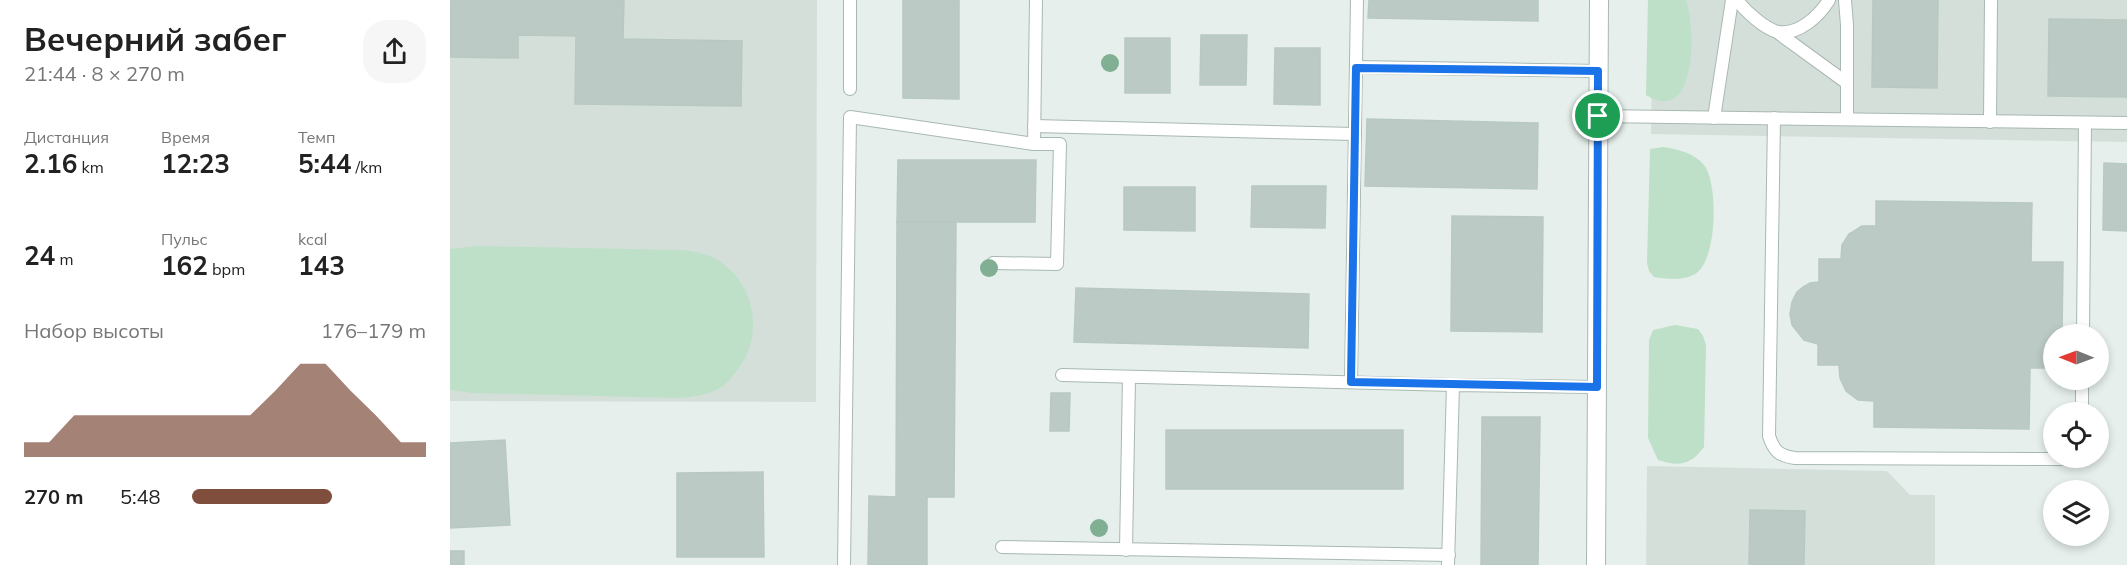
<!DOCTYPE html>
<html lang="ru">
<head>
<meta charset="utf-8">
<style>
  body { margin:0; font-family:Mulish,sans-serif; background:#f6f6f6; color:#222; height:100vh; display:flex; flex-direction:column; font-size:22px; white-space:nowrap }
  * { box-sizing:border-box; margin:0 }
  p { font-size:20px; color:#767676 }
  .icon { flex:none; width:33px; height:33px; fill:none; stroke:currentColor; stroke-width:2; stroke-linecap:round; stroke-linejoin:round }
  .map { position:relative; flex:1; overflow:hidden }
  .panel { display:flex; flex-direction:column; background:#fff; width:450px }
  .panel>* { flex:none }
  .needle { width:39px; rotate:271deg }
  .fabs { position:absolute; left:1593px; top:324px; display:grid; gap:12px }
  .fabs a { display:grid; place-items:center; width:66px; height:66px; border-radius:50%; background:#fff; box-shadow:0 3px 9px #0003; font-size:30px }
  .pin { position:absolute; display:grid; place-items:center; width:51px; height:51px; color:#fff; margin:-26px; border:3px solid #fff; border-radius:50%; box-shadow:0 2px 6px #0007 }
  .round { display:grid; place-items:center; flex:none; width:63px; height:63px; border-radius:24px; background:#f6f6f6 }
  .overview { display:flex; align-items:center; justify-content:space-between; height:102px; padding:0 24px }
  h1 { font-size:33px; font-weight:700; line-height:45px }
  .metrics { display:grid; grid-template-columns:repeat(3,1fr); gap:9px; height:102px; padding:6px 24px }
  .metrics div { display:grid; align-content:center }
  .metrics b { font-size:26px; font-weight:700 }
  .metrics small { font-size:16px; font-weight:400 }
  .metrics p { font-size:16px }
  .chart { height:168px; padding:12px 24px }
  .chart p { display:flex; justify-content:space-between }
  .chart svg { width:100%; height:108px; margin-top:6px; fill:#804e3d; opacity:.7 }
  ul { padding:0 24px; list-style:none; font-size:20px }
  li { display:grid; grid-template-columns:96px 72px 1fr; align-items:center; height:45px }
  li i { height:15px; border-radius:8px; background:#804e3d }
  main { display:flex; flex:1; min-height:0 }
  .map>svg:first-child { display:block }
  .built { fill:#d4dfda }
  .green { fill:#bfe0c8 }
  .building { fill:#bbcac4; stroke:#b8c9c2; stroke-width:1.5 }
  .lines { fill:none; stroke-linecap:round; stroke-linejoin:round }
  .service-casing { stroke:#a8b8b2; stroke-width:14 }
  .tertiary-casing { stroke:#a8b8b2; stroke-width:20 }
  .service { stroke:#fff; stroke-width:12 }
  .tertiary { stroke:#fff; stroke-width:18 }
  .tree { fill:#80af93 }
  .route-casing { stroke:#fff; stroke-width:12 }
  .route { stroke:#1a73e8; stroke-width:8 }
</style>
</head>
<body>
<main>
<section class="panel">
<div class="overview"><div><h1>Вечерний забег</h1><p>21:44 · 8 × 270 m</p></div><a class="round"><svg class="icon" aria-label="share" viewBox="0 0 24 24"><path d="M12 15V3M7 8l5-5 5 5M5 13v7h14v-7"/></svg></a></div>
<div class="metrics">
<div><p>Дистанция</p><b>2.16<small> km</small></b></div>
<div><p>Время</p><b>12:23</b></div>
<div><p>Темп</p><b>5:44<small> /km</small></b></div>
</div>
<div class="metrics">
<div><b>24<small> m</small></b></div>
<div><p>Пульс</p><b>162<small> bpm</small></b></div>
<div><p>kcal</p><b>143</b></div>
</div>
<div class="chart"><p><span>Набор высоты</span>176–179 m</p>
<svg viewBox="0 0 160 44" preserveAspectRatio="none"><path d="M0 44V38L10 38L20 27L30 27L40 27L50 27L60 27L70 27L80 27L90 27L100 17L110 6L120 6L130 17L140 27L150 38L160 38V44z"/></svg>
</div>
<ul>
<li><b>270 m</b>5:48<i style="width:60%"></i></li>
</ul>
</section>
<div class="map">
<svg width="1677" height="565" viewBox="0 0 1677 565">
  <rect width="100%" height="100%" fill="#e6efeb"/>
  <g class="built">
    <polygon points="0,0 367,0 366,402 0,401"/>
    <polygon points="1203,0 1677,0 1677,142 1201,134"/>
    <polygon points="1197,466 1437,471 1460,495 1485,495 1485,565 1196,565"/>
  </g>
  <g class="green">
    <path d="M 1198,0 L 1236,0 C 1246,27 1247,127 1196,95 Z"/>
    <path d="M 1213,147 C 1228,149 1244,153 1254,165 C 1269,184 1267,262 1245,274 C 1233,281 1217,279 1204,277 L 1199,271 L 1197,263 L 1200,149 Z"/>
    <path d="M 27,246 L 230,250 C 241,251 251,252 262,257 C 300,275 314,324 294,360 C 288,369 279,383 270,388 C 258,395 243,397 229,398 L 22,393 L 0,390 L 0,249 Z"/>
    <path d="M 1225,325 L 1248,329 L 1253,336 L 1256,345 L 1254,447 C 1241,465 1229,467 1208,460 L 1198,438 L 1199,340 L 1203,330 Z"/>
  </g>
  <g class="building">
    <polygon points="0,0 174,0 173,39 292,41 291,106 125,104 126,36 68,35 68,58 0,57"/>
    <polygon points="453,0 509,0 509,99 453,98"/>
    <polygon points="919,0 1088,0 1088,21 918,18"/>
    <polygon points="1423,0 1488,0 1487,88 1422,87"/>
    <polygon points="1599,19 1677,20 1677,97 1598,96"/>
    <polygon points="751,35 797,35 796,85 750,85"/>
    <rect x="675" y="38" width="45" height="55"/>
    <polygon points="825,48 870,48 870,105 824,104"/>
    <polygon points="917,119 1088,123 1087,189 915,186"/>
    <polygon points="448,160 586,160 585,222 447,222"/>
    <polygon points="1654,163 1677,164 1677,231 1653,230"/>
    <polygon points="802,186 876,186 875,228 801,227"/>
    <polygon points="674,187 745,187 745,231 674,230"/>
    <polygon points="1426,201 1582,203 1581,262 1613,262 1612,334 1604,334 1604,368 1580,368 1579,429 1424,427 1424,401 1408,400 1396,391 1390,378 1389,365 1368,365 1368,344 1354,340 1342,325 1340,314 1342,302 1347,292 1353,287 1360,283 1369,282 1369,259 1391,259 1392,245 1399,234 1412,226 1426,226"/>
    <polygon points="1002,216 1093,217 1092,332 1001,331"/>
    <polygon points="447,222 506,222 504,497 477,497 477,565 418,565 419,496 446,497"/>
    <polygon points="626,288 859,294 858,348 624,342"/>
    <polygon points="601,393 620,393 619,431 600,431"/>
    <polygon points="1032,417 1090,417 1088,565 1031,565"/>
    <rect x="716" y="430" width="237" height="59"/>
    <polygon points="55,440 60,525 0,528 0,443"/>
    <polygon points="313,472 314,557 227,557 227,473"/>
    <polygon points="1300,510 1355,511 1354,565 1299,565"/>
    <rect x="0" y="551" width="14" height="14"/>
  </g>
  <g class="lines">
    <defs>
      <g id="service">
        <path d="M 1287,0 C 1295,11 1315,29 1328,32 C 1349,35 1369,16 1379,0"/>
        <polyline points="1395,0 1397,25 1397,119"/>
        <polyline points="1327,32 1397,83"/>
        <polyline points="906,67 1148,71"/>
        <polyline points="400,89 400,0"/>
        <polyline points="1148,116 1677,123"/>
        <polyline points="1264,118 1282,0"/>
        <path d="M 1324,118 L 1319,436 C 1324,451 1329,456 1345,458 L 1610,459 L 1619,458"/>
        <polyline points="1540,122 1541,0"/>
        <polyline points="584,126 905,134"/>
        <polyline points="584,144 586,0"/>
        <polyline points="1633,334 1635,123"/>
        <polyline points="612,375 1003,385"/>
        <polyline points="901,382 907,0"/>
        <polyline points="1632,412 1632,380"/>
        <polyline points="552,547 999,555"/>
        <polyline points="676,550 679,377"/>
        <polyline points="394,565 400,117 584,144 610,144 607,264 543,263"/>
        <polyline points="998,565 1003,385 1147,387"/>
      </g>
      <polyline id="tertiary" points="1146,565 1149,0"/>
    </defs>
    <use href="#service" class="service-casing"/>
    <use href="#tertiary" class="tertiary-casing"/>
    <use href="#service" class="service"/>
    <use href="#tertiary" class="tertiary"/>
  </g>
  <g class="tree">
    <circle cx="660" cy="63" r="9"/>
    <circle cx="539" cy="268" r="9"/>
    <circle cx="649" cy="528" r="9"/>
  </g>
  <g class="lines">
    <defs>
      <polygon id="route" points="906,68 1148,71 1147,387 901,382"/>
    </defs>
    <use href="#route" class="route-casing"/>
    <use href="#route" class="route"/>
  </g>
</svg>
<div class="fabs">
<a><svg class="needle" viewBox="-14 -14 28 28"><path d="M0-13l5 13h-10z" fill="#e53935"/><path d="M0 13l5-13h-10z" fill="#767676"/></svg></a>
<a><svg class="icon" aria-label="locate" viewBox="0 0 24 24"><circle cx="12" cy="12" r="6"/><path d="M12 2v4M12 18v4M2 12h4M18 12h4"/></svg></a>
<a><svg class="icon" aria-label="layers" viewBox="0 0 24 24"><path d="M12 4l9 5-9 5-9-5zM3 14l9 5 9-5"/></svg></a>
</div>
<div class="pin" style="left:1148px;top:116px;background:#1e9e55"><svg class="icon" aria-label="arrive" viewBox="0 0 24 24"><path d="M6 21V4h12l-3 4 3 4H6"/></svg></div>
</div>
</main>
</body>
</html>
